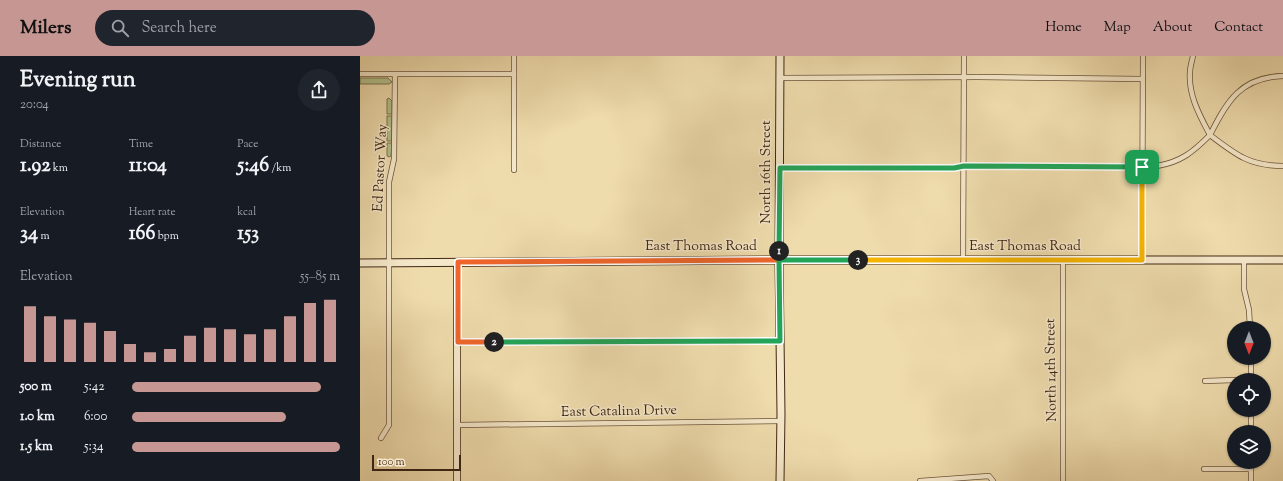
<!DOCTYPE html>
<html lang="en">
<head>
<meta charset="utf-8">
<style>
  body { margin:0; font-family:"Sorts Mill Goudy",serif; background:#20242c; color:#f1f3f6; height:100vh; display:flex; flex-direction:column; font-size:15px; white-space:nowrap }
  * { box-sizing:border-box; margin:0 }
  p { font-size:13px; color:#9ea1a6 }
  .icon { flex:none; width:22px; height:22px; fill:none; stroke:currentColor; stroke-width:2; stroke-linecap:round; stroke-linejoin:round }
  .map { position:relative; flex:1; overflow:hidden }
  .side { display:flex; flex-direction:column; background:#171b24; width:360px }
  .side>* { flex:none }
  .needle { width:26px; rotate:180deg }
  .controls { position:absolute; left:867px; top:265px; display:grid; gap:8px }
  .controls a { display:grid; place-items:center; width:44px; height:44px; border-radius:50%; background:#171b24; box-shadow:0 1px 3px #0004; font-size:20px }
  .scale { position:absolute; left:12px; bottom:10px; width:89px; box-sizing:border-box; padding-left:4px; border:2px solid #402714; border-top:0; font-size:11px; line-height:14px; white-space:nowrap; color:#402714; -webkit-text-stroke:3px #f5e8ca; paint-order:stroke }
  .pin { position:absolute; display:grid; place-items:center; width:34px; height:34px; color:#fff; margin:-17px; border-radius:8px; box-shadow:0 2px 6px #0006 }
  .km { position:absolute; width:20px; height:20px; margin:-10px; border-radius:50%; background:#222; color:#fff; font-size:11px; line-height:20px; text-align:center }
  .round { display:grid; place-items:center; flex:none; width:42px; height:42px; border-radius:21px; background:#20242c }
  .summary { display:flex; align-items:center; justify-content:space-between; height:68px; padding:0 20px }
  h1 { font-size:22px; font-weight:700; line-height:30px }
  .figures { display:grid; grid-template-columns:repeat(3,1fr); gap:6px; height:68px; padding:4px 20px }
  .figures div { display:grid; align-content:center }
  .figures b { font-size:20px; font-weight:700 }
  .figures small { font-size:11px; font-weight:400 }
  .figures p { font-size:11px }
  .chart { height:112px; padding:8px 20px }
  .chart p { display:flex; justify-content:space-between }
  .chart svg { width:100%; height:72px; margin-top:4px; stroke:#c59692; stroke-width:6 }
  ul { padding:0 20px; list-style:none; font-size:13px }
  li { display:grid; grid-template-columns:64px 48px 1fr; align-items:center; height:30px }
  li i { height:10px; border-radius:5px; background:#c59692 }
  header { display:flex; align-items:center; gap:24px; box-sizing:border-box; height:56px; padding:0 20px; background:#c59692; color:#111 }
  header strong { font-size:19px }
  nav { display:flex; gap:22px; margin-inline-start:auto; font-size:14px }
  .search { width:280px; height:36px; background:#20242c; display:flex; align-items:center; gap:10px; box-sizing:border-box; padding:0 14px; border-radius:22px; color:#9ea1a6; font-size:15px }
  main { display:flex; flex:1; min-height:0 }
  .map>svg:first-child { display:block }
  .green { fill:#b4c28e; stroke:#7a7451 }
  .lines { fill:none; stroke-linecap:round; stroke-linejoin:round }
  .minor-casing { stroke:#6c543a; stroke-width:6 }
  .tertiary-casing { stroke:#6c543a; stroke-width:8 }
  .secondary-casing { stroke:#402714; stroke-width:9 }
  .minor { stroke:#f5e8ca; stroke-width:4.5 }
  .tertiary { stroke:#f5e8ca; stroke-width:6 }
  .secondary { stroke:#f5e8ca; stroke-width:7 }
  .split-1-casing { stroke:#fff; stroke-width:8 }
  .split-2-casing { stroke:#fff; stroke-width:8 }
  .split-3-casing { stroke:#fff; stroke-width:8 }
  .split-4-casing { stroke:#fff; stroke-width:8 }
  .split-1 { stroke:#22a559; stroke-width:5 }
  .split-2 { stroke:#f0652b; stroke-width:5 }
  .split-3 { stroke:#22a559; stroke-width:5 }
  .split-4 { stroke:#f5b400; stroke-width:5 }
  .labels { text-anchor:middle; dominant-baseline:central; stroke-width:3; stroke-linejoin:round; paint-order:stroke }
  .street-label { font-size:14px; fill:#402714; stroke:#f5e8ca }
</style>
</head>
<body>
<header>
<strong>Milers</strong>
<div class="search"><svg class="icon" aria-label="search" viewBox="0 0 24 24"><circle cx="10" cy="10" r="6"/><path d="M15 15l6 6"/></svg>Search here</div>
<nav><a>Home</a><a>Map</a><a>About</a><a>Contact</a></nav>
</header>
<main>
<section class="side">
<div class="summary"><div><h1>Evening run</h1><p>20:04</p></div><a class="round"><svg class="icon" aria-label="share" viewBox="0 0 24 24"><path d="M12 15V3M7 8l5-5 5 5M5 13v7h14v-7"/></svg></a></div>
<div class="figures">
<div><p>Distance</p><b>1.92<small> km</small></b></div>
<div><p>Time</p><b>11:04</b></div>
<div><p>Pace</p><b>5:46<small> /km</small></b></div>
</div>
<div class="figures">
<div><p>Elevation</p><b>34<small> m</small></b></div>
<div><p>Heart rate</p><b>166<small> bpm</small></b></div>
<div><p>kcal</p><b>153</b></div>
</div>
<div class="chart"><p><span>Elevation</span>55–85 m</p>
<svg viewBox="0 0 160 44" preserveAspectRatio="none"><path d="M5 44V10M15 44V16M25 44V18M35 44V20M45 44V25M55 44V33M65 44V38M75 44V36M85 44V28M95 44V23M105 44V24M115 44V27M125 44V24M135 44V16M145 44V8M155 44V6"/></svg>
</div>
<ul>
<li><b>500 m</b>5:42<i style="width:91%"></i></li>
<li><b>1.0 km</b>6:00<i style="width:74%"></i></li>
<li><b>1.5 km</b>5:34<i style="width:100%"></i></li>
</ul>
</section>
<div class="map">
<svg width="923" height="425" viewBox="0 0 923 425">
  <rect width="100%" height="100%" fill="#efdcad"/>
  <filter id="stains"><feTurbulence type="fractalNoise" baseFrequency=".005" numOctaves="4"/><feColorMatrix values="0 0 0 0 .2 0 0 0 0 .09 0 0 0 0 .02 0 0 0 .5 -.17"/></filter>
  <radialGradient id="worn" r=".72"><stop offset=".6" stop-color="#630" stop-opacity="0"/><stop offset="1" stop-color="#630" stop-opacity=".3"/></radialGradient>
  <g class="green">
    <polygon points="0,22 28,22 32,26 29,28 0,28"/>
    <polygon points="29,42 32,45 32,58 27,58 27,43"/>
    <rect x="27" y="60" width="5" height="25"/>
    <polygon points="27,87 32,87 31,100 29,101 27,100"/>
  </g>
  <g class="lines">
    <defs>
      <g id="minor">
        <path d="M 833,0 C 832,5 830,11 830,16 C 828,39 840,60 850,79"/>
        <polyline points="0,18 154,18"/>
        <polyline points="420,22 618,21 783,23"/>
        <path d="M 850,79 C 867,45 881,21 923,20"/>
        <path d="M 420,112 L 594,112 L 604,110 L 797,110 C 821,106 833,96 850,79 C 876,99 890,110 923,110"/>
        <polyline points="154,114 154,0"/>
        <polyline points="603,204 604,0"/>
        <polyline points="703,204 703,425"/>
        <polyline points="782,204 783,0"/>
        <polyline points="884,204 884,233 889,254 890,272"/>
        <polyline points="98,286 420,285"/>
        <polyline points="891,302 891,324"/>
        <polyline points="845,325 874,324"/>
        <polyline points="891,354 891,376"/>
        <polyline points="98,369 421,365"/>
        <polyline points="21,382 29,369 29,126 34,103 35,18"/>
        <polyline points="844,413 891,413"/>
        <polyline points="560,425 629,420 633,425"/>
        <polyline points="891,425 891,406"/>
      </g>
      <polyline id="tertiary" points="97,425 97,206"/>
      <g id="secondary">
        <polyline points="0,207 406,204 923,204"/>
        <polyline points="420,425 421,358 419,204 420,0"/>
      </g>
    </defs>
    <use href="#minor" class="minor-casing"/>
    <use href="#tertiary" class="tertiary-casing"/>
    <use href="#secondary" class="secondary-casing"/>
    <use href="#minor" class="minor"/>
    <use href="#tertiary" class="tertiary"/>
    <use href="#secondary" class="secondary"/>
  </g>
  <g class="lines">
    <defs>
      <polyline id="split-1" points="419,195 420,112 594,112 604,110 782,111"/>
      <polyline id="split-2" points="134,286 98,286 98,206 419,204 419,195"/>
      <polyline id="split-3" points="134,286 420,285 419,204 498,204"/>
      <polyline id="split-4" points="498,204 782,204 782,111"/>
    </defs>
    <use href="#split-1" class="split-1-casing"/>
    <use href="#split-2" class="split-2-casing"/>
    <use href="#split-3" class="split-3-casing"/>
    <use href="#split-4" class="split-4-casing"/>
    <use href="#split-1" class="split-1"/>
    <use href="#split-2" class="split-2"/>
    <use href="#split-3" class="split-3"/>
    <use href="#split-4" class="split-4"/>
  </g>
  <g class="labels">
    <g class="street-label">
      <text transform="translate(21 112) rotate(-87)">Ed Pastor Way</text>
      <text transform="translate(407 116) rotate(-90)">North 16th Street</text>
      <text x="341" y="191">East Thomas Road</text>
      <text x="665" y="191">East Thomas Road</text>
      <text transform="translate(692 314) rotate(-91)">North 14th Street</text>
      <text transform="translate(259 356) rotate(-1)">East Catalina Drive</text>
    </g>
  </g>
  <rect width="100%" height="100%" filter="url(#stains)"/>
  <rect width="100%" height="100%" fill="url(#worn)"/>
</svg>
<div class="controls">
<a><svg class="needle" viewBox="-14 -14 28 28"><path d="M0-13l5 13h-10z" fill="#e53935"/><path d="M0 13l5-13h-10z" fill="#9ea1a6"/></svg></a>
<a><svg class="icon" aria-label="locate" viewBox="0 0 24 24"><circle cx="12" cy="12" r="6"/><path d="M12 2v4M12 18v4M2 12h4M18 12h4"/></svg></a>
<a><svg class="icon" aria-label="layers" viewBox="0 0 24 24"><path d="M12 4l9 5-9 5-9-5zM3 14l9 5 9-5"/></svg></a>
</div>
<div class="scale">100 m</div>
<div class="pin" style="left:782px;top:111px;background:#1e9e55"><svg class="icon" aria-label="arrive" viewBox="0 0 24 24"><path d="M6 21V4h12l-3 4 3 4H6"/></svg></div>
<b class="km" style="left:419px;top:195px">1</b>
<b class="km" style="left:134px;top:286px">2</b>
<b class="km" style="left:498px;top:204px">3</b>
</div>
</main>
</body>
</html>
